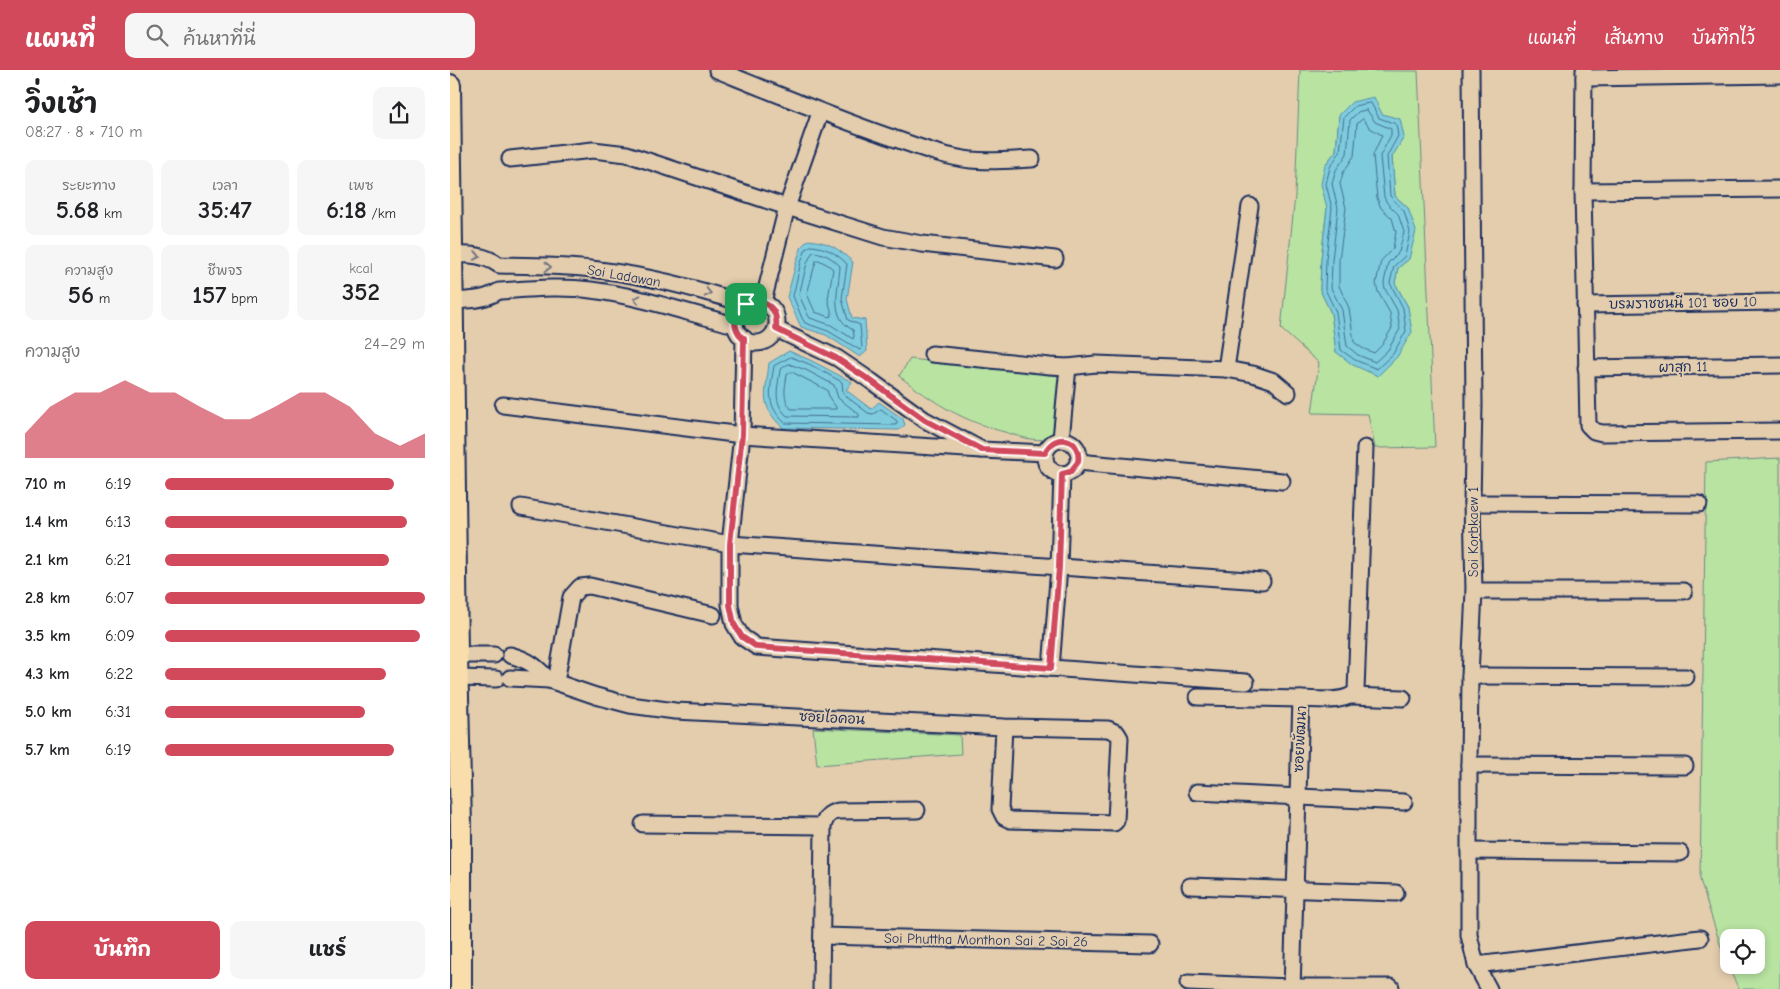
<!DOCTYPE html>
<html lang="th">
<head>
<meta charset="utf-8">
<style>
  body { margin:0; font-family:"Comic Neue","Playpen Sans Thai",sans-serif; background:#f6f6f6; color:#202124; height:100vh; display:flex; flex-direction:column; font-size:19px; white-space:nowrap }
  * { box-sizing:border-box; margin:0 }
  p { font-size:16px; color:#757577 }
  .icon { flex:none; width:28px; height:28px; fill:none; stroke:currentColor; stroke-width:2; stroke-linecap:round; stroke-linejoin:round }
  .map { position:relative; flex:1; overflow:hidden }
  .sheet { display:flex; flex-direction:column; background:#fff; width:450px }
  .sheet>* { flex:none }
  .fabs { position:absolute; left:1270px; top:859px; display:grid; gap:10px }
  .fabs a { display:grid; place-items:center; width:45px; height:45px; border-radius:10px; background:#fff; box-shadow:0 2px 8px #0003; font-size:25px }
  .pin { position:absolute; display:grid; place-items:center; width:42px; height:42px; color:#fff; margin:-21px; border-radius:10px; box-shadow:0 2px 8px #0006 }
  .round { display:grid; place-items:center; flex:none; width:52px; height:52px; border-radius:10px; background:#f6f6f6 }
  .head { display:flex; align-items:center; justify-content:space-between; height:85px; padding:0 25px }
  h1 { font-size:28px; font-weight:700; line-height:38px }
  .metrics { display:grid; grid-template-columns:repeat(3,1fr); gap:8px; height:85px; padding:5px 25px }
  .metrics div { display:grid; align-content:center; border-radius:10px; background:#f6f6f6; text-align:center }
  .metrics b { font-size:25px; font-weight:700 }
  .metrics small { font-size:14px; font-weight:400 }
  .metrics p { font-size:14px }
  .chart { height:140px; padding:10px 25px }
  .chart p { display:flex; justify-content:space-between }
  .chart svg { width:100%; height:90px; margin-top:5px; fill:#d1495b; opacity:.7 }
  .button { display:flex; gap:10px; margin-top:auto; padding:10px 25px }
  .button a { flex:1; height:58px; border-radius:10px; background:#d1495b; color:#fff; font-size:20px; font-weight:700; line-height:58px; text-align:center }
  .button a+a { background:#f6f6f6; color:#202124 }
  ul { padding:0 25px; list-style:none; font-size:16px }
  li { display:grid; grid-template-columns:80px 60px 1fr; align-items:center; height:38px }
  li i { height:12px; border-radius:6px; background:#d1495b }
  header { display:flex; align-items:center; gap:30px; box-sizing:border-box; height:70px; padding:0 25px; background:#d1495b; color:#fff }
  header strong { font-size:24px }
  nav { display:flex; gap:28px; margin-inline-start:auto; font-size:18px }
  .search { width:350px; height:45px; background:#f6f6f6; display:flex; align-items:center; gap:12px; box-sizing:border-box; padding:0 18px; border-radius:10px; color:#757577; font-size:19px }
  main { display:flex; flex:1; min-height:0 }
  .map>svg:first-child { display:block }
  .green { fill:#b8e3a1; stroke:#6a8980; fill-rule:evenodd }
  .water { fill:#7ecbdd; stroke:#568daa }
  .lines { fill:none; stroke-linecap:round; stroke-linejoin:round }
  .shore { stroke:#436d91; stroke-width:1 }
  .minor-casing { stroke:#1b2f5e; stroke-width:19 }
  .major-casing { stroke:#1b2f5e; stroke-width:24 }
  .minor { stroke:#e4cdad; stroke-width:15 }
  .major { stroke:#f9deab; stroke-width:20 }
  .oneway { stroke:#757682 }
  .route-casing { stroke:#fff; stroke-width:10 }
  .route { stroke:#d1495b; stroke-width:6 }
  .labels { text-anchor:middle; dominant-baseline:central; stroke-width:4; stroke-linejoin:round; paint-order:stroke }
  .street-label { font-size:14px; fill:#1b2f5e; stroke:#e4cdad }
</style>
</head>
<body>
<header>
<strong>แผนที่</strong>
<div class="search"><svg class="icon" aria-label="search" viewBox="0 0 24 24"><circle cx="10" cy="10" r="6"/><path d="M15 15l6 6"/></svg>ค้นหาที่นี่</div>
<nav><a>แผนที่</a><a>เส้นทาง</a><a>บันทึกไว้</a></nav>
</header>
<main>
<section class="sheet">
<div class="head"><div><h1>วิ่งเช้า</h1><p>08:27 · 8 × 710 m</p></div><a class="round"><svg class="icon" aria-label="share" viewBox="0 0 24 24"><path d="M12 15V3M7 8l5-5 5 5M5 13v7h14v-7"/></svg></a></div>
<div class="metrics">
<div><p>ระยะทาง</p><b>5.68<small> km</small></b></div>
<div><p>เวลา</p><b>35:47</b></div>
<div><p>เพซ</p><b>6:18<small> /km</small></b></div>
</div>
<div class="metrics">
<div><p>ความสูง</p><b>56<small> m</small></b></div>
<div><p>ชีพจร</p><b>157<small> bpm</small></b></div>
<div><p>kcal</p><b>352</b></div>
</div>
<div class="chart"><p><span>ความสูง</span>24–29 m</p>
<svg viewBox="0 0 160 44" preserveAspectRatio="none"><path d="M0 44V32L10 19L20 12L30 12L40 6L50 12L60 12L70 19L80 25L90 25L100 19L110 12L120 12L130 19L140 32L150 38L160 32V44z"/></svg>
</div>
<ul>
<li><b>710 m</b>6:19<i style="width:88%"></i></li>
<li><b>1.4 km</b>6:13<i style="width:93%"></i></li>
<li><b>2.1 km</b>6:21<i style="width:86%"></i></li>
<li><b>2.8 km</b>6:07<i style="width:100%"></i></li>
<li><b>3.5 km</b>6:09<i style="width:98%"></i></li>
<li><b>4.3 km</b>6:22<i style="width:85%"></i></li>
<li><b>5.0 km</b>6:31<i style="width:77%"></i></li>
<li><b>5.7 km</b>6:19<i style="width:88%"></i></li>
</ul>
<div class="button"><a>บันทึก</a><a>แชร์</a></div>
</section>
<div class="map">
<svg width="1330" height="919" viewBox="0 0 1330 919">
  <rect width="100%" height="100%" fill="#e4cdad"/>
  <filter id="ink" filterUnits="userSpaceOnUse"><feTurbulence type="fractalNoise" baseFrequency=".02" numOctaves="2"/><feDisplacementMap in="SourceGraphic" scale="10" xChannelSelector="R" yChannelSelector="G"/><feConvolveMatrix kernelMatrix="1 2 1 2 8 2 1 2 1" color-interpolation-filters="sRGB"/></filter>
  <g filter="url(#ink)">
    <g class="green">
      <path d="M 850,0 L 968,1 L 985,377 L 925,378 L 918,344 L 862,343 L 869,293 L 831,259 L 845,126 ZM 889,45 L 954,67 L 942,86 L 945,126 L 958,138 L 959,189 L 948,198 L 945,213 L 958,237 L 886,282 L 881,243 L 870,220 L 871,189 L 877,138 L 875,95 L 886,81 Z"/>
      <path d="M 460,289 L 610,306 L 605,360 L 599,369 C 582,371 574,368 558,363 C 512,351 486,334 449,306 Z"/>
      <path d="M 1330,388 L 1330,919 L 1289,919 L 1276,893 L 1250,810 L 1256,392 ZM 1279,868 L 1306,868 L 1306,895 L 1279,895 Z"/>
      <polygon points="363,658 510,665 511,684 367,695"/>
    </g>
    <g class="water">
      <polygon points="924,27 932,44 950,49 954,67 942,87 945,126 958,138 966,161 959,189 948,198 945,213 958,237 962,262 947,287 928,306 903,295 886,282 881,243 870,220 871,189 877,138 871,114 875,95 886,81 889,45 902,32"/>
      <path d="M 358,170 C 380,172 387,178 403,192 L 397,229 L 402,248 L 415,250 L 417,281 L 410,287 L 376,265 L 351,257 L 337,227 L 347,190 L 352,176 Z"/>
      <path d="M 339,281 L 360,290 L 402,312 L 396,320 L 421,339 L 429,332 L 453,349 L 455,355 L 449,360 L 333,358 C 308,334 316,324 319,293 Z"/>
    </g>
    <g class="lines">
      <g class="shore">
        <polygon points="921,33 929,48 946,54 948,66 937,86 940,126 954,141 960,162 955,186 944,196 940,213 953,238 956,261 943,284 927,299 905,290 891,280 886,242 875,219 876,189 882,138 876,114 880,97 890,82 894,47 905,36"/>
        <polygon points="917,40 925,52 941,59 941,65 930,86 934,127 937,133 948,144 954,162 949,182 938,193 934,213 935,219 947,240 950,259 938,280 925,292 908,285 897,276 892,240 881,218 882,190 888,138 882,114 886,100 897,84 900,50 908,42"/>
        <polygon points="913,49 920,58 932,65 923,85 927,128 931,138 942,148 946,162 943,178 931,191 926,213 928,222 940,243 942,258 932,275 924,283 912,278 904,272 899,238 889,216 889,190 896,138 890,114 893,103 904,86 907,54"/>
        <path d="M 361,176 C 376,177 386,183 397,194 L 392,229 L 398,250 L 410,255 L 412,278 L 410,280 L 378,261 L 355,253 L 352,248 L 343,226 L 351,192 L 356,179 Z"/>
        <path d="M 363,182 C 375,183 382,188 390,196 C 389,219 378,247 403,260 L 404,266 L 403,269 L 381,255 L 360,248 L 358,245 L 349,225 L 357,193 Z"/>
        <polygon points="369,190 378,195 383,199 378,229 382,244 380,247 365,242 357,224 366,191"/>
        <path d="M 341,287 L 359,294 L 392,312 L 393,324 L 418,343 L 423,344 L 431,339 L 447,351 L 447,354 L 445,355 L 335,353 C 315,334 320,321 324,296 Z"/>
        <path d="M 339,294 L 356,300 L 384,315 L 388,328 L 409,344 L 409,347 L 337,346 C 322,331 328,319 330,300 Z"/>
        <path d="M 342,302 L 377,320 L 380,329 L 386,337 L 386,339 L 341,339 C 332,327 335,319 337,305 Z"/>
      </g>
      <defs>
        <g id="minor">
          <path d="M 267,0 C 324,23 380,46 437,66 C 464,75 493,87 521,90 C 541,92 561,90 582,89"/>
          <polyline points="1021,0 1024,335 1022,433 1024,521 1020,606 1019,695 1019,865 1026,895 1039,919"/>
          <polyline points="1134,0 1133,121 1138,355 1144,361 1152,363 1330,361"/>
          <polyline points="1134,8 1330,5"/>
          <polyline points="60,89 143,80 177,84 337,137 433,167 472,174 605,189"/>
          <polyline points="1133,121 1330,119"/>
          <path d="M 3,185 C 20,184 35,185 49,195 C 83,196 116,195 149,200 C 198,206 249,219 295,234"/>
          <path d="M 3,231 C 20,230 35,230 49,221 C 80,219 110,216 141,220 C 190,226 237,243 285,255"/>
          <circle cx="306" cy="252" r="21"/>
          <polyline points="313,232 337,137 370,43"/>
          <polyline points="1135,235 1330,232"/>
          <polyline points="326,259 387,288 421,311 475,350 532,380 595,383"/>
          <polyline points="294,268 292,365 280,474 280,535 284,554 292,567 307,577 796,612"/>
          <polyline points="482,284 600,296 618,297 646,294 776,299 803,304 824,311 838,323"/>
          <polyline points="1136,298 1330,295"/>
          <polyline points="776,299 800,136"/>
          <polyline points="53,335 292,365 532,380"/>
          <polyline points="611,369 618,297"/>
          <circle cx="612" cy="387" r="17"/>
          <polyline points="628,392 832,411"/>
          <polyline points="1022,433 1249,434"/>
          <polyline points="71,437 280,474 812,511"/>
          <polyline points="1024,521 1234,521"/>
          <polyline points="7,585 44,585"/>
          <path d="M 60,585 C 79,590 86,596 99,610"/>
          <polyline points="601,598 609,497 612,404"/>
          <polyline points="1020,606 1236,607"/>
          <polyline points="7,608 46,609"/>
          <polyline points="60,608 99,610 146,626 180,635 225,641 554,657 658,659 667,663 670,668 666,751 664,753 560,750 554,747 550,739 554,657"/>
          <polyline points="106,612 121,527 130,517 140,516 263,545"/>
          <polyline points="902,626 953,628"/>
          <polyline points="748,627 851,629"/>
          <polyline points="1019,695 1235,696"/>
          <polyline points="747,722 954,732"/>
          <polyline points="193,754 373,756"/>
          <polyline points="1019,781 1230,783"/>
          <polyline points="740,816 946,823"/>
          <polyline points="372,866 700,874"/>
          <polyline points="1026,895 1250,868"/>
          <polyline points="738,913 842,917 941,917"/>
          <path d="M 371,919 L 373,756 C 376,747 378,743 388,741 L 467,740"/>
          <path d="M 842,919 L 851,629 C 866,629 896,634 906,621 L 915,378"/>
        </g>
        <polyline id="major" points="0,15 7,585 11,756 11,919"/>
      </defs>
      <use href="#minor" class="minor-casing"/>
      <use href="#major" class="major-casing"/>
      <use href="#minor" class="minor"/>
      <use href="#major" class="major"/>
    </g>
    <defs><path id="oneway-chevron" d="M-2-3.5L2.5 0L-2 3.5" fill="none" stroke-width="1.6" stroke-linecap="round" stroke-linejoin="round" transform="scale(1.25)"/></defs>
    <g class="oneway">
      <use href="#oneway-chevron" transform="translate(27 186) rotate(11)"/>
      <use href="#oneway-chevron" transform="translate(98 197) rotate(1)"/>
      <use href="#oneway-chevron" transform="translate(258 223) rotate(13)"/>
      <use href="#oneway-chevron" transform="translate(187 229) rotate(-167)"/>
    </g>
  </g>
  <g class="lines" filter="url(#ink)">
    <defs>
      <path id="route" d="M 304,231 C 322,233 328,242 326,259 L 386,288 L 421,311 L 475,350 L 532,380 L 595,383 C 605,361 632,368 628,392 L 620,402 L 612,404 L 609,497 L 601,598 L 307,577 L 292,567 L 284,554 L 280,535 L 280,474 L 292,365 L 294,268 L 292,268 C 279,252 285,237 304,231 Z"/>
    </defs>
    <use href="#route" class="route-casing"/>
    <use href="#route" class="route"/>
  </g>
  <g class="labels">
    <g class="street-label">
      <text transform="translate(174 206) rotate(10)">Soi Ladawan</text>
      <text transform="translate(1233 233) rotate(-1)">บรมราชชนนี 101 ซอย 10</text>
      <text transform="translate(1233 297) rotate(-1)">ผาสุก 11</text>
      <text transform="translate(1023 462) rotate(-90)">Soi Korbkaew 1</text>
      <text transform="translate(382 648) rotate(3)">ซอยไอคอน</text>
      <text transform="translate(850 669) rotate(-87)">ซอยพัฒนา</text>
      <text transform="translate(536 870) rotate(1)">Soi Phuttha Monthon Sai 2 Soi 26</text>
    </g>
  </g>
</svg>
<div class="fabs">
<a><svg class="icon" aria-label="locate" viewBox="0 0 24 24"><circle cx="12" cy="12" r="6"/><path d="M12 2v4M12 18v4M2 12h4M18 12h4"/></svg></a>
</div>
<div class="pin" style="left:296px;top:234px;background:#1e9e55"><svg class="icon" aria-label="arrive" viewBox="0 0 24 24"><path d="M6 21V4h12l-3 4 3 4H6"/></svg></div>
</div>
</main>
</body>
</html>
